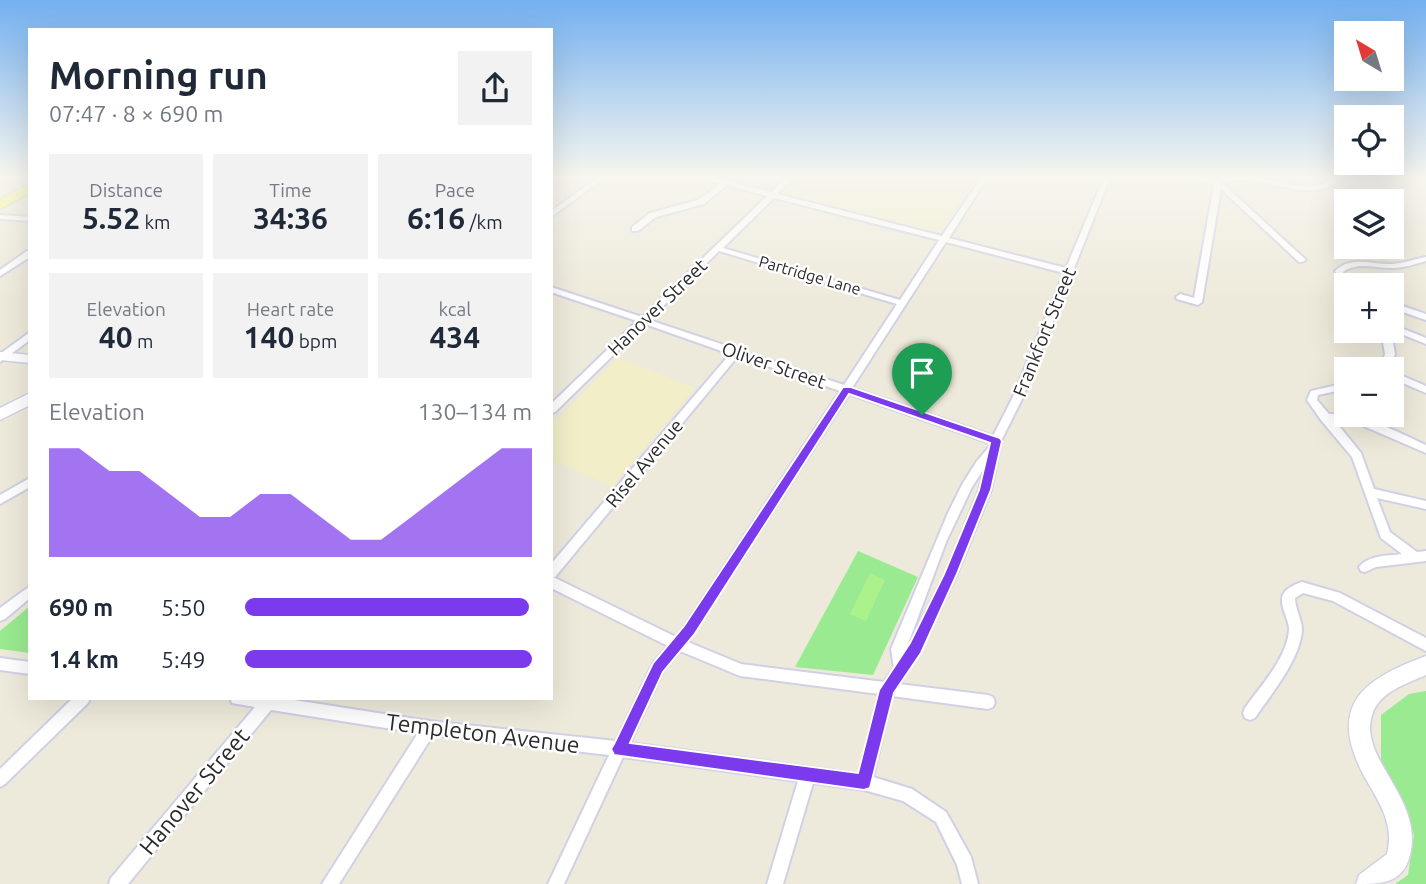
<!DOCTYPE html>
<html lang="en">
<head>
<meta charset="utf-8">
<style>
  body { margin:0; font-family:Ubuntu,sans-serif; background:#f2f2f3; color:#1f2937; height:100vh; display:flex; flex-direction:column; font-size:26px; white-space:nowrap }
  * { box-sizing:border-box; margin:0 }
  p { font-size:23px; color:#747a83 }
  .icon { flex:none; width:38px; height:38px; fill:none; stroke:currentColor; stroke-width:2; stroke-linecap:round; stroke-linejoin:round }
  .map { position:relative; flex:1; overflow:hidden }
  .details { position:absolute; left:28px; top:28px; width:525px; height:672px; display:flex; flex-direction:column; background:#fff; border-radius:0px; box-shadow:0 7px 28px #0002 }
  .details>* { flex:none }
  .needle { width:46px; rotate:322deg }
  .controls { position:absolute; left:1334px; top:21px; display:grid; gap:14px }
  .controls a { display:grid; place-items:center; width:70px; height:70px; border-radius:0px; background:#fff; box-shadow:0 7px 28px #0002; font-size:35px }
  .pin { position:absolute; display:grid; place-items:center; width:60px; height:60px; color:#fff; margin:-72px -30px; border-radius:50% 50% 50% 0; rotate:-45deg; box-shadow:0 0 7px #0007 }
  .pin .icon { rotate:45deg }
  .round { display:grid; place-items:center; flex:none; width:74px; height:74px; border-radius:0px; background:#f2f2f3 }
  .overview { display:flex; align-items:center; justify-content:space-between; height:119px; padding:0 21px }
  h1 { font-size:38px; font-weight:700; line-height:52px }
  .stats { display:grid; grid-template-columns:repeat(3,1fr); gap:10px; height:119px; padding:7px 21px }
  .stats div { display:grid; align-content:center; border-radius:0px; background:#f2f2f3; text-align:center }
  .stats b { font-size:30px; font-weight:700 }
  .stats small { font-size:19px; font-weight:400 }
  .stats p { font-size:19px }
  .chart { height:196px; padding:14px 21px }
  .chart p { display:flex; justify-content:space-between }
  .chart svg { width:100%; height:126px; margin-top:7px; fill:#7c3aed; opacity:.7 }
  ul { padding:0 21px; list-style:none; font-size:23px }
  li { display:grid; grid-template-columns:112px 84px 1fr; align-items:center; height:52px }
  li i { height:18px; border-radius:9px; background:#7c3aed }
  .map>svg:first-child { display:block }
  .education { fill:#f1eec8 }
  .green { fill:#99ea91 }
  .pitch { fill:#acf28c }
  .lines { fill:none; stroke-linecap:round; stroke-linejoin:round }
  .street-casing { stroke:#d1d0e5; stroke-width:4 }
  .secondary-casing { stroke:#d1d0e5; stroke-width:3 }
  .primary-casing { stroke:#d0d0d0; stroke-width:3 }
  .street { fill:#fff; fill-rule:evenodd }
  .secondary { fill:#fff; fill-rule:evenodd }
  .primary { fill:#faff4f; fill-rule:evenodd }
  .route { fill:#7c3aed; stroke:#fff; stroke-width:2; fill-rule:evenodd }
  .labels { text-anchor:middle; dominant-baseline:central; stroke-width:5; stroke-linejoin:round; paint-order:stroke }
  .far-street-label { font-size:16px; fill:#2a2a2a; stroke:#fff }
  .street-label { font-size:19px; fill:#2a2a2a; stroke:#fff }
  .near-street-label { font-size:23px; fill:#2a2a2a; stroke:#fff }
</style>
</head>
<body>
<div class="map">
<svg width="1426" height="884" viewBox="0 0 1426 884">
  <rect width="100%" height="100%" fill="#eeeadb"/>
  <g class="education">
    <polygon points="804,175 975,175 937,232 785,193"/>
    <polygon points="618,358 695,388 612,486 551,460 551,426"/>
  </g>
  <g class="green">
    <polygon points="858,551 918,577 873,675 795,667"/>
    <polygon points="30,606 30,653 0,649 0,631"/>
    <polygon points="1426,691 1426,884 1395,884 1408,875 1414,835 1381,761 1381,715 1409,694"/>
  </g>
  <polygon class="pitch" points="870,573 885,580 866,621 850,614"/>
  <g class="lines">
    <defs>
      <g id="street">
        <polygon points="601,175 609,175 551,217 551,211"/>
        <path d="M 692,175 L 703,175 L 771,192 L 789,175 L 796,175 L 777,194 L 942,236 L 983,175 L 989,175 L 949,238 L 1066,268 L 1105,175 L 1111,175 L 1022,399 L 1001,441 L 991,490 L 957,574 L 920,652 L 899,684 L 988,695 L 993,697 L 995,702 L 993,707 L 988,709 L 892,696 L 873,777 L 912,789 L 946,812 L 971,857 L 978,884 L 962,884 L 957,865 L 936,822 L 903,801 L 864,790 L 813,783 L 783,884 L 767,884 L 798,781 L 623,757 L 564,884 L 548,884 L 609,755 L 433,735 L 339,884 L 322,884 L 418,733 L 271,710 L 128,884 L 109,884 L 111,878 L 255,707 L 232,703 L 230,698 L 281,698 L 429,721 L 616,741 L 653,663 L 668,646 L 551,588 L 551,564 L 730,354 L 645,324 L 555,412 L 551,413 L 551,404 L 637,321 L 551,292 L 551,287 L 642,317 L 767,196 L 727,185 L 704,204 L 656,217 L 638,231 L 632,231 L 632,227 L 650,213 L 698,200 L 720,184 ZM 774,198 L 939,240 L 900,300 L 723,248 ZM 946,242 L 1064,273 L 1012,399 L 993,436 L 852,388 ZM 719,251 L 897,304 L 844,385 L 649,320 ZM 738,356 L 840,391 L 684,627 L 676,637 L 553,577 L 555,577 ZM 849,394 L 990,443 L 989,447 L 977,461 L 963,483 L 948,513 L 891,649 L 894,668 L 884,682 L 741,664 L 688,642 ZM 985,467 L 979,490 L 945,574 L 905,652 L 946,542 L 972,487 ZM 680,651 L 740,676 L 879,694 L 859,774 L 630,743 L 663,671 Z"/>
        <path d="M 1176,175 C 1187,175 1198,179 1209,179 C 1223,179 1238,175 1253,177 C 1279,179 1311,196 1334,178 L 1333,175 L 1339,175 L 1341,179 C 1318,201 1283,185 1255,181 C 1243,180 1232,181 1221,182 L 1306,260 L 1302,262 L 1299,262 L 1221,189 L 1202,302 L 1198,305 L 1177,299 L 1176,297 L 1180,294 L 1194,298 L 1214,184 Z"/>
        <polygon points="0,215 30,217 30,221 0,219"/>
        <polygon points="27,251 30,251 30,257 0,276 0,270"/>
        <path d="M 1426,257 L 1426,261 C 1415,264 1404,268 1393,268 C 1376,269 1359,261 1343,272 L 1350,285 L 1346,285 L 1346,287 L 1342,285 L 1335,271 C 1352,255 1372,265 1393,264 C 1404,263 1415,259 1426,257 Z"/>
        <polygon points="1391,302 1426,314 1426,320 1391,308"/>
        <polygon points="1391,324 1426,338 1426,344 1394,331 1392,337 1395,354 1390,369 1380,369 1385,354 1382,337 1386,331 1391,331"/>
        <polygon points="30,332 30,340 0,362 0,354"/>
        <polygon points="1391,371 1426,386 1426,393 1391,378"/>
        <path d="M 1346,383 L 1346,389 L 1318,395 L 1317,400 L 1329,414 C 1364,413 1395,431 1426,445 L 1426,453 L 1361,425 L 1335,421 L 1361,453 L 1374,489 L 1426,501 L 1426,509 L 1377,498 L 1390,532 L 1417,552 L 1426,551 L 1426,561 L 1376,567 L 1365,572 L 1361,571 L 1359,567 C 1369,555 1386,556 1402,554 L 1381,538 L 1352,457 L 1321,420 L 1307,400 L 1311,391 Z"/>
        <polygon points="30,478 30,487 0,504 0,495"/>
        <path d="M 1302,582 L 1340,593 L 1426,638 L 1426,651 L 1333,601 L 1303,593 L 1295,598 C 1295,609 1302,619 1302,630 C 1300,660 1271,694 1255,718 L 1250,720 L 1245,718 L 1243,713 L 1245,708 C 1260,686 1286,660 1289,631 C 1290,619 1277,604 1284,593 C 1287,588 1296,584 1302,582 Z"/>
        <polygon points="30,586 30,598 5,619 0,621 0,608"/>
        <polygon points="0,658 30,662 30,674 0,670"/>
        <polygon points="73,698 90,698 88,703 5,784 0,787 0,769"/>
      </g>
      <g id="secondary">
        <polygon points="0,352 30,355 30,363 0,360"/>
        <polygon points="30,393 30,405 0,420 0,408"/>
        <path d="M 1426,656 L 1426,675 C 1406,684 1379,692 1372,715 C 1358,759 1424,798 1410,855 C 1403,884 1381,884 1356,884 L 1359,875 L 1387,854 C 1395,822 1378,801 1363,774 C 1327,704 1364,679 1426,656 Z"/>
      </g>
      <polygon id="primary" points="26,185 30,185 30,193 0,209 0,200"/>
    </defs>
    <use href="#street" class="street-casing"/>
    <use href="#secondary" class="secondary-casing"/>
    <use href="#primary" class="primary-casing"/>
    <use href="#street" class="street"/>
    <use href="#secondary" class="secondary"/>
    <use href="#primary" class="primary"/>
  </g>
  <linearGradient id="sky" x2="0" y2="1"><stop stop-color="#73b0f0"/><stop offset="0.59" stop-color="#f7f6ef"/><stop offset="1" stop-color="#f7f6ef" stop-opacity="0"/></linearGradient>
  <rect width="1426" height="299" fill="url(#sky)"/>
  <path class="route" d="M 843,387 L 851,387 L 1000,438 L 1002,441 L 991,490 L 957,574 L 921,653 L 894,693 L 870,788 L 864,790 L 614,755 L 611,749 L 614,744 L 653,663 L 684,626 ZM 849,394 L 990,443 L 979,490 L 944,574 L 910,643 L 879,690 L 858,773 L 630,743 L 663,672 L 694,635 Z"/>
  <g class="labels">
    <g class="far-street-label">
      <text transform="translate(810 275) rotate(16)">Partridge Lane</text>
    </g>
    <g class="street-label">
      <text transform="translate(657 307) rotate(-44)">Hanover Street</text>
      <text transform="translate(1044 332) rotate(-68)">Frankfort Street</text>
      <text transform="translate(774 365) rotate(19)">Oliver Street</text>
      <text transform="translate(644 463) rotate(-50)">Risel Avenue</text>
    </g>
    <g class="near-street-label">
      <text transform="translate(483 733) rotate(7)">Templeton Avenue</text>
      <text transform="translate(194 791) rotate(-50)">Hanover Street</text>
    </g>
  </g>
</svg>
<div class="controls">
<a><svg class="needle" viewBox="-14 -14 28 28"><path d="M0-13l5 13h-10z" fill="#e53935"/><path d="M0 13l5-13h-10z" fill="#747a83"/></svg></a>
<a><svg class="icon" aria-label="locate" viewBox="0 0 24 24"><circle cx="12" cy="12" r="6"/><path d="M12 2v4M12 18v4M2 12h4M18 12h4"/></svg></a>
<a><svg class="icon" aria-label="layers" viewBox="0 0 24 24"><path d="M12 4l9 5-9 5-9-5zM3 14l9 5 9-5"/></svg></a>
<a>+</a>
<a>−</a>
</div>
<div class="pin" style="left:922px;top:415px;background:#1e9e55"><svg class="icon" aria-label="arrive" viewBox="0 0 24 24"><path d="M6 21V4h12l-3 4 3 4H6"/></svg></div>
<section class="details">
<div class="overview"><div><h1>Morning run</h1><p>07:47 · 8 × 690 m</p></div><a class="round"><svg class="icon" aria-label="share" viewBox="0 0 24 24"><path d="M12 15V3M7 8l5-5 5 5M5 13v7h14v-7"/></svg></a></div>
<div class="stats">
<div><p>Distance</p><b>5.52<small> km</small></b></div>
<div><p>Time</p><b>34:36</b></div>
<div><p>Pace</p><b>6:16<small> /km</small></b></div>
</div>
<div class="stats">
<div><p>Elevation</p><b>40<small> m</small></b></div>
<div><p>Heart rate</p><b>140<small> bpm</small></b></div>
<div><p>kcal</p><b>434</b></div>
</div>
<div class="chart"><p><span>Elevation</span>130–134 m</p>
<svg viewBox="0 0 160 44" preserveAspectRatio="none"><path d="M0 44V6L10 6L20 14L30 14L40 22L50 30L60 30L70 22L80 22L90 30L100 38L110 38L120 30L130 22L140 14L150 6L160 6V44z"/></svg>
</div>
<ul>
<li><b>690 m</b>5:50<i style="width:99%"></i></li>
<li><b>1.4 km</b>5:49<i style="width:100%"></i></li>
</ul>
</section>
</div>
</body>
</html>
